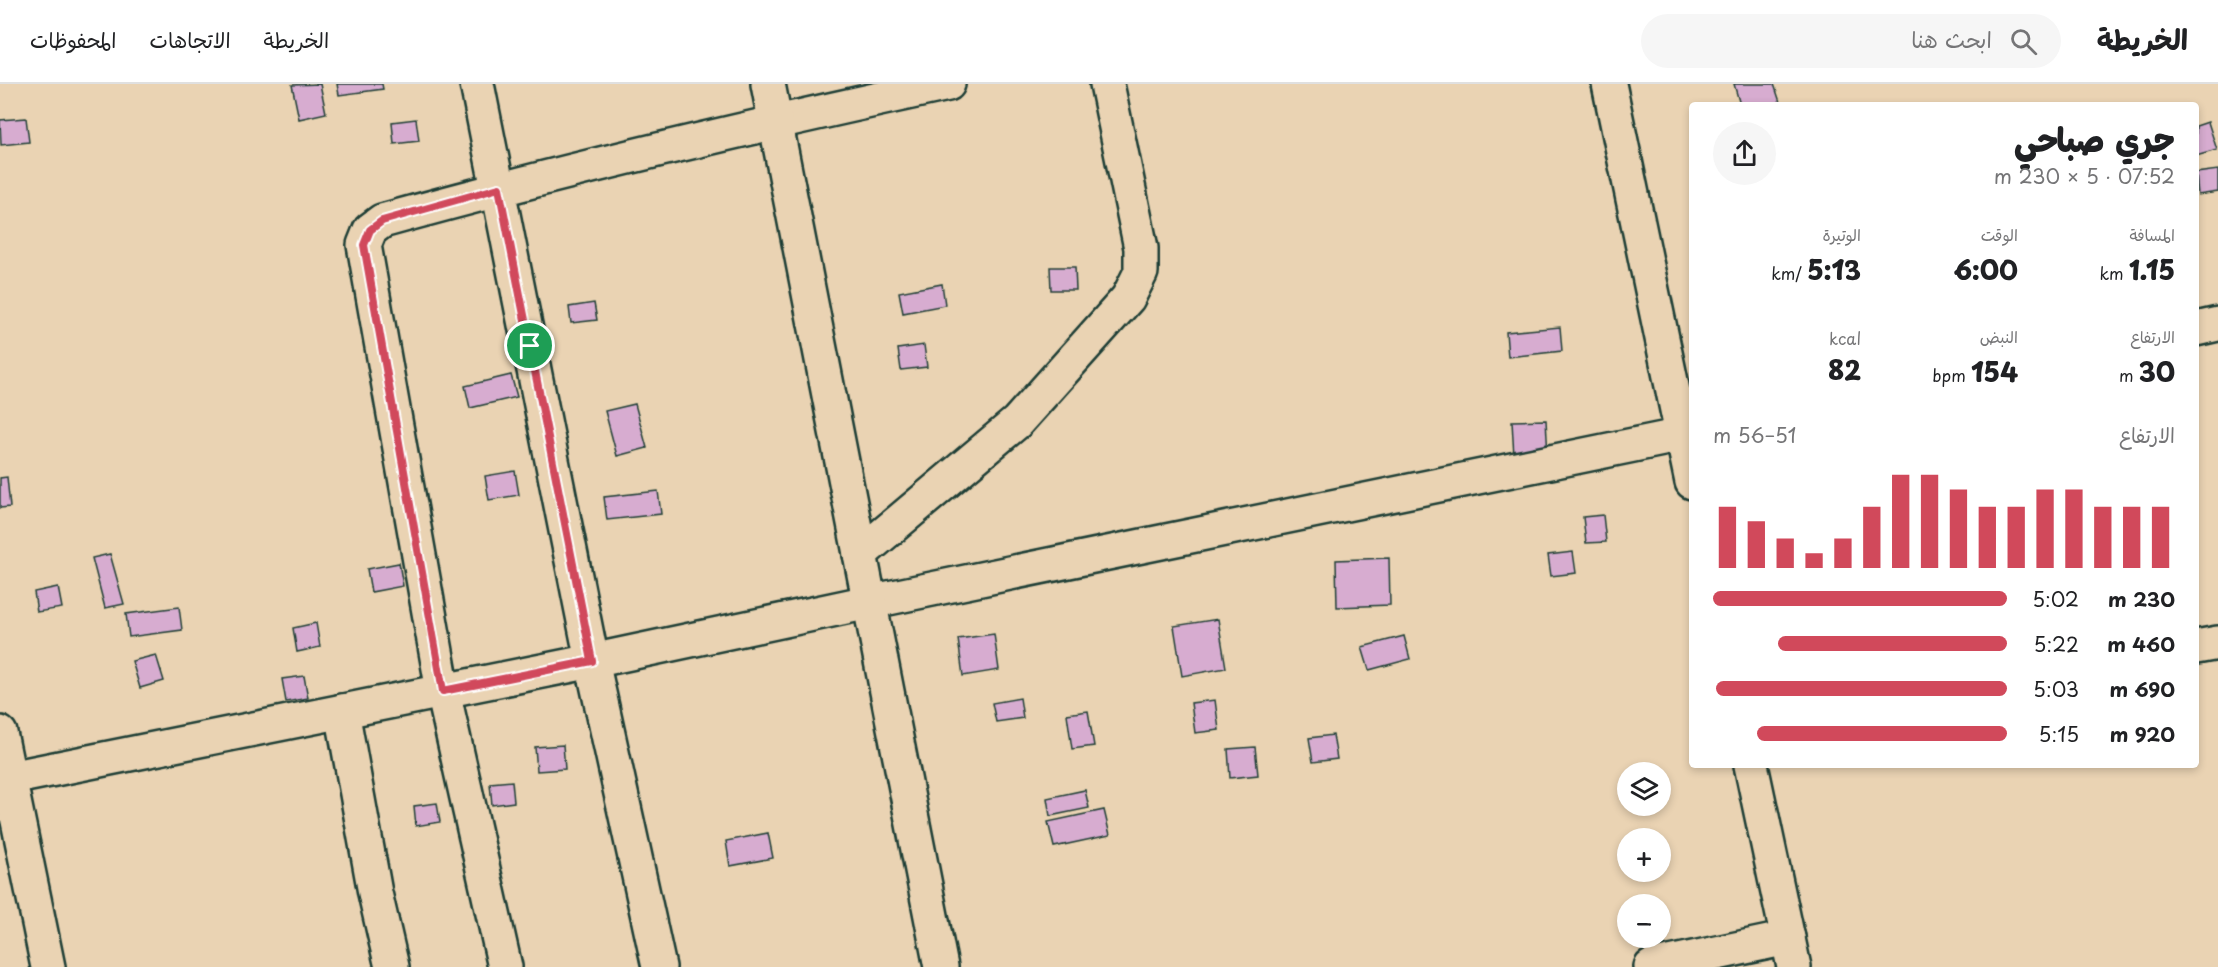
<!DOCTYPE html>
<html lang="ar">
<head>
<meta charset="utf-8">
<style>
  body { margin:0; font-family:"Playpen Sans","Playpen Sans Arabic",sans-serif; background:#f6f6f6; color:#202124; direction:rtl; height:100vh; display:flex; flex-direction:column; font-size:22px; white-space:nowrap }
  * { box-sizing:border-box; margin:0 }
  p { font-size:20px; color:#757577 }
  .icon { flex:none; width:33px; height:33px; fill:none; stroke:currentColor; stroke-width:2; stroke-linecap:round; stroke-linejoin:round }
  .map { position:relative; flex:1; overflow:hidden; direction:ltr }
  .details { position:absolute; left:1689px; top:18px; width:510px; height:666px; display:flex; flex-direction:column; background:#fff; border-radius:6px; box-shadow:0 3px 9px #0003; direction:rtl }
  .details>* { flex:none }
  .tools { position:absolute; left:1617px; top:678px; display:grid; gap:12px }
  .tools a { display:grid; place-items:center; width:54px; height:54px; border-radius:50%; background:#fff; box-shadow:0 3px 9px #0003; font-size:30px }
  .pin { position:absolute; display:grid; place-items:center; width:51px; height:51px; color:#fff; margin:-26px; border:3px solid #fff; border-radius:50%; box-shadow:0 2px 6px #0007 }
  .round { display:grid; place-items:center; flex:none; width:63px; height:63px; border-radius:32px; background:#f6f6f6 }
  .overview { display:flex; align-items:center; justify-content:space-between; height:102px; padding:0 24px }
  h1 { font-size:33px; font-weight:800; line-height:45px }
  .figures { display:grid; grid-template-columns:repeat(3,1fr); gap:9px; height:102px; padding:6px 24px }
  .figures div { display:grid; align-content:center }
  .figures b { font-size:26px; font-weight:800 }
  .figures small { font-size:16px; font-weight:400 }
  .figures p { font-size:16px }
  .chart { height:168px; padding:12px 24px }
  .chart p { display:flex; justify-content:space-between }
  .chart svg { width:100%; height:108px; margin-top:6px; stroke:#d1495b; stroke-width:6 }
  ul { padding:0 24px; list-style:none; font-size:20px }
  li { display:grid; grid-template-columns:96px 72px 1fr; align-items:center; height:45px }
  li i { height:15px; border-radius:8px; background:#d1495b }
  header { display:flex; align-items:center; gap:36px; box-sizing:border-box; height:84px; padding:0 30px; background:#fff; border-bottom:2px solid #e0e0e0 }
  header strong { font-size:28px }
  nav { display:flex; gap:33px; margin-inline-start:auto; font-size:21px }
  .search { width:420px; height:54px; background:#f6f6f6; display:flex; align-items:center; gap:15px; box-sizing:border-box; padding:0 21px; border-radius:33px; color:#757577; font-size:22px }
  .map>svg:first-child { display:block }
  .building { fill:#d7acd0; stroke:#1f3d34; stroke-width:1.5 }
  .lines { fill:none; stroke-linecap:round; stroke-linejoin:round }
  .minor-casing { stroke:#1f3d34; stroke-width:38 }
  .tertiary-casing { stroke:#1f3d34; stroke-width:38 }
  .minor { stroke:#ead3b3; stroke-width:33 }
  .tertiary { stroke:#ead3b3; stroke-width:33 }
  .route-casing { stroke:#fff; stroke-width:12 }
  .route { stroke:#d1495b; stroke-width:8 }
</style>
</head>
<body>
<header>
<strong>الخريطة</strong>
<div class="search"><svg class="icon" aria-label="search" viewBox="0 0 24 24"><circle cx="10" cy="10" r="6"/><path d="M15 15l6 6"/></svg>ابحث هنا</div>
<nav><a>الخريطة</a><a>الاتجاهات</a><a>المحفوظات</a></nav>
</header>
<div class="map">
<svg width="2218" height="883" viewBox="0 0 2218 883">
  <rect width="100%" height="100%" fill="#ead3b3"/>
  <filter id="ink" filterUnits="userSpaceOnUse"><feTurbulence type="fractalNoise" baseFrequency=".0167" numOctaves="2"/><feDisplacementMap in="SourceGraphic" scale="12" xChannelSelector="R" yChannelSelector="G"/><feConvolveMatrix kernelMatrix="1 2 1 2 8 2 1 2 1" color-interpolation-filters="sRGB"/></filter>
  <g filter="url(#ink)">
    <g class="building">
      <polygon points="320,0 326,29 299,35 292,1"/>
      <polygon points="337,0 382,0 383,5 339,11"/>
      <polygon points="1734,0 1774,0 1781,21 1740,21"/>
      <polygon points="26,34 29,58 1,61 0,36"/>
      <polygon points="416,35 419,57 394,60 392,38"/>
      <polygon points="2208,38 2217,66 2196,72 2196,42"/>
      <polygon points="2218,86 2218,108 2198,111 2196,89"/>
      <polygon points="1050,183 1075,183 1076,206 1051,206"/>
      <polygon points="942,200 945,221 903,229 899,208"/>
      <polygon points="594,219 597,236 571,239 569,223"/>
      <polygon points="1560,243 1562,267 1508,273 1506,248"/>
      <polygon points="924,261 927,283 901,286 898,265"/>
      <polygon points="511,291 517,313 470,324 465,302"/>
      <polygon points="635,320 647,364 617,372 605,327"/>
      <polygon points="1546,336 1548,372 1514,373 1512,337"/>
      <polygon points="515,387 519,411 489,416 485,392"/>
      <polygon points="7,393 10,423 0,424 0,394"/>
      <polygon points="658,407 661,430 607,436 604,413"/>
      <polygon points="1603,431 1606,458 1586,459 1583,433"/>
      <polygon points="1573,468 1576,489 1551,492 1548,471"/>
      <polygon points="110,470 124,520 105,524 92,474"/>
      <polygon points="1389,474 1390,521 1337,523 1336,476"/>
      <polygon points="399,479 403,502 371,508 367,485"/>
      <polygon points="58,503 62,524 37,528 34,508"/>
      <polygon points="179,523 182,546 129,553 126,530"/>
      <polygon points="1218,535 1226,584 1182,592 1174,542"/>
      <polygon points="316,539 320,563 297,568 293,544"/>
      <polygon points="994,550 999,586 963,592 958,555"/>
      <polygon points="1404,552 1410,575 1369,586 1362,563"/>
      <polygon points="156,571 164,597 140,604 132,577"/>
      <polygon points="304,592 308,614 286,618 282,595"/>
      <polygon points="1020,614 1023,634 996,638 992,619"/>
      <polygon points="1215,616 1219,646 1195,649 1191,619"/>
      <polygon points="1088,627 1094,662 1072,665 1067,630"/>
      <polygon points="1333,651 1337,675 1313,678 1309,654"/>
      <polygon points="563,661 565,685 537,687 535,663"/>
      <polygon points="1255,663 1258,691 1230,694 1228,665"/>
      <polygon points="512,697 514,718 492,721 490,699"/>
      <polygon points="1085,706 1089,724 1050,732 1047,714"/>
      <polygon points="437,719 440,738 416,742 414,722"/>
      <polygon points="1104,726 1110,751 1054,763 1048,738"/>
      <polygon points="768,749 773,774 730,782 726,757"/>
    </g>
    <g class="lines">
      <defs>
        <g id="minor">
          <polyline points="477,0 592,577 659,883"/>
          <polyline points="1609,0 1692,398"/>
          <polyline points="2196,245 2218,240"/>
          <polyline points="860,470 1017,338 1128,214 1141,188 1141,164 1107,0"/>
          <polyline points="869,518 1692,349"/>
          <polyline points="2196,563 2218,559"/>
          <polyline points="342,627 375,809 392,883"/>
          <polyline points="0,649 48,883"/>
          <polyline points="1751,681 1794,883"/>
          <path d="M 505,883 L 443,607 L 364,161 L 370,146 L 382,137 C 569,85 758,41 948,0"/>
          <polyline points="1651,883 1788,854"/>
        </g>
        <g id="tertiary">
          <polyline points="768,0 941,883"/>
          <polyline points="0,696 592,577 869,518"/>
        </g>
      </defs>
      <use href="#minor" class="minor-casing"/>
      <use href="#tertiary" class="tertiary-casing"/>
      <use href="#minor" class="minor"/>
      <use href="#tertiary" class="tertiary"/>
    </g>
  </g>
  <g class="lines" filter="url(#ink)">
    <defs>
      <polygon id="route" points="499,104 592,577 443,607 364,161 370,146 382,137"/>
    </defs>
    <use href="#route" class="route-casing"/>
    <use href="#route" class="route"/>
  </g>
</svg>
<div class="tools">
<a><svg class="icon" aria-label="layers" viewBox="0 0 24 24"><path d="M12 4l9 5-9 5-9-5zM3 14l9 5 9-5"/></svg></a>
<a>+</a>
<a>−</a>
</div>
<div class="pin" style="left:530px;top:262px;background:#1e9e55"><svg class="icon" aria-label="arrive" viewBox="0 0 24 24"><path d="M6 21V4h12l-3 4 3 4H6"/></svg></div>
<section class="details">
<div class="overview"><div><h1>جري صباحي</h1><p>07:52 · 5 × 230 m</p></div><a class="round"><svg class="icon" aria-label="share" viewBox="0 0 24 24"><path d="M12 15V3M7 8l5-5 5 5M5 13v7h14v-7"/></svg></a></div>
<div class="figures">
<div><p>المسافة</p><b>1.15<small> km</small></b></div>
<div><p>الوقت</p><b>6:00</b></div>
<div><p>الوتيرة</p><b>5:13<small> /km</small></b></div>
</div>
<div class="figures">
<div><p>الارتفاع</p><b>30<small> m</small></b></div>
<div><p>النبض</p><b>154<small> bpm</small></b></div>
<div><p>kcal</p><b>82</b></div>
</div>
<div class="chart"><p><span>الارتفاع</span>51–56 m</p>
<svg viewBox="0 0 160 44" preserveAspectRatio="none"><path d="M5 44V19M15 44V25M25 44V32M35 44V38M45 44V32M55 44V19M65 44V6M75 44V6M85 44V12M95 44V19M105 44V19M115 44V12M125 44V12M135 44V19M145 44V19M155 44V19"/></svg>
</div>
<ul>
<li><b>230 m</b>5:02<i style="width:100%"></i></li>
<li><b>460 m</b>5:22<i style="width:78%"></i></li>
<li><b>690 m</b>5:03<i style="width:99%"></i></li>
<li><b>920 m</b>5:15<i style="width:85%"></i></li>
</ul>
</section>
</div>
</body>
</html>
